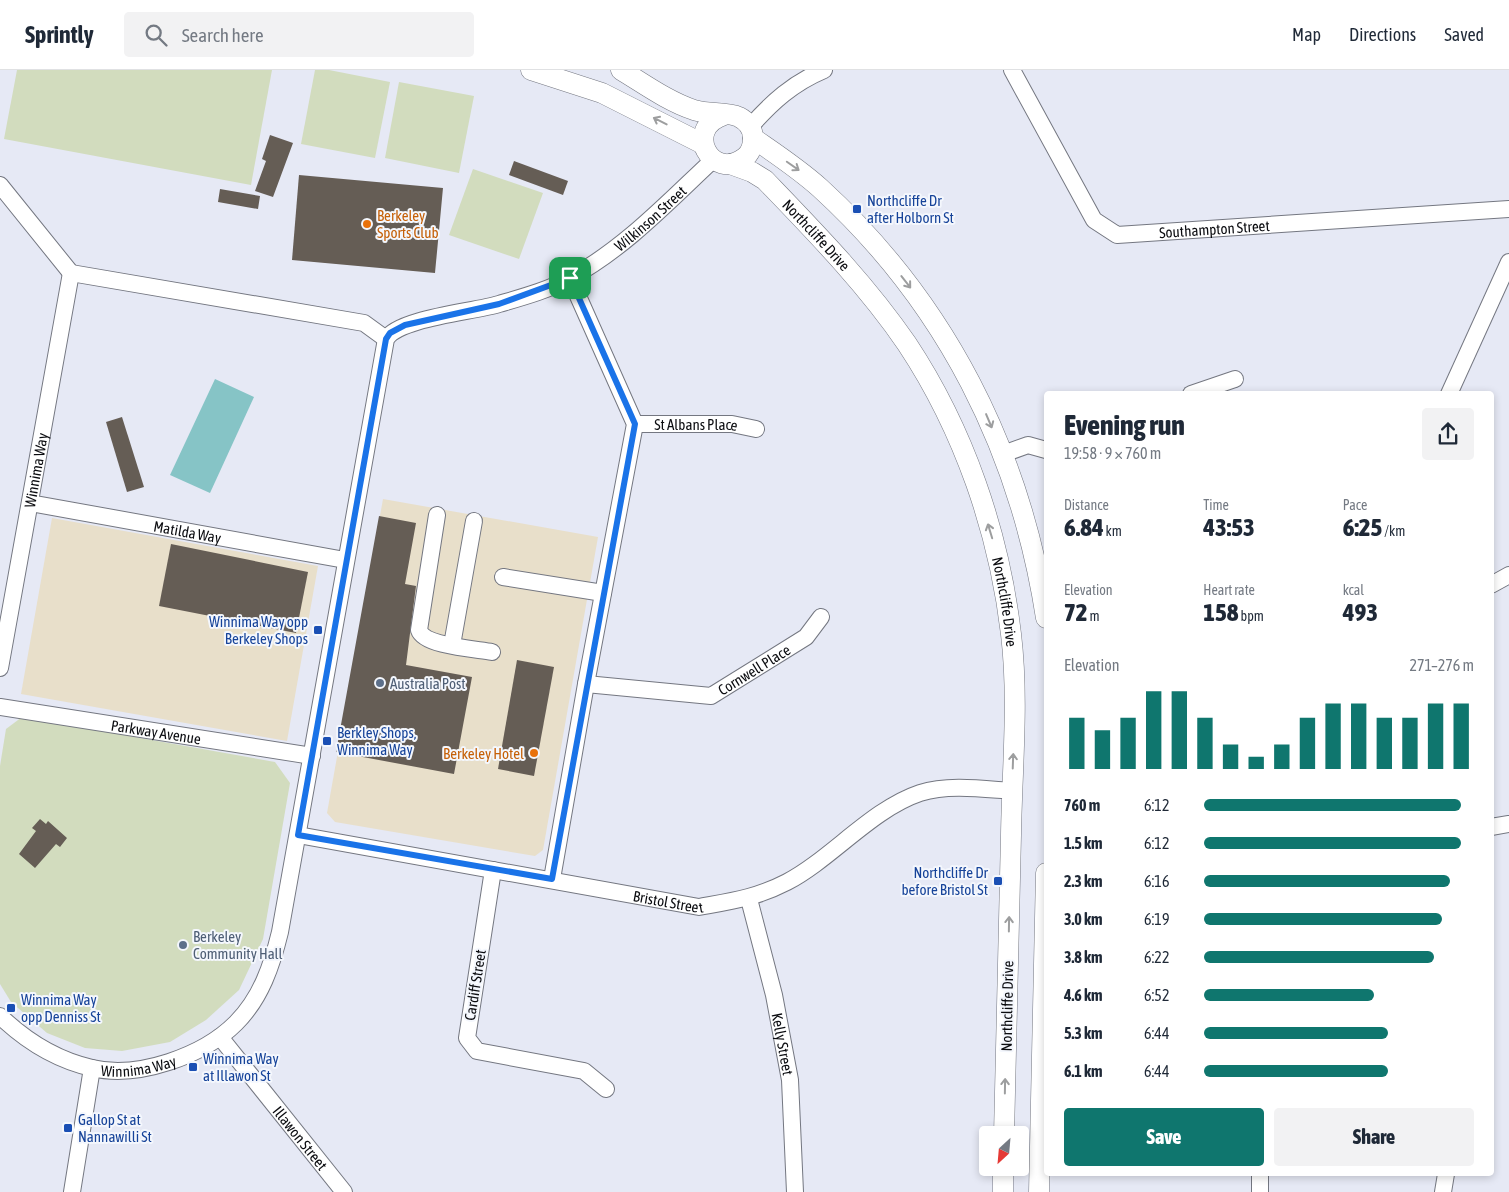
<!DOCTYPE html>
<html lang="en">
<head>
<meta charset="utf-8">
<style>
  body { margin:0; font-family:"Asap Condensed",sans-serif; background:#f2f2f3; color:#1f2937; height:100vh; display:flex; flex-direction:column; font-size:19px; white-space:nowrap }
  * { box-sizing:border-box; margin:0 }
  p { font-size:16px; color:#747a83 }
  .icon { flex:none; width:28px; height:28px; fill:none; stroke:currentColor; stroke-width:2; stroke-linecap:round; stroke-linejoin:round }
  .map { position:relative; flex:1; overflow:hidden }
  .sheet { position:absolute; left:1044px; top:321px; width:450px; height:785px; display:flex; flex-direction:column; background:#fff; border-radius:5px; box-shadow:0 2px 8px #0003 }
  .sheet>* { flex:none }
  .needle { width:32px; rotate:206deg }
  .controls { position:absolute; left:979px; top:1056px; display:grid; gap:10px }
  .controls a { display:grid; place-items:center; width:50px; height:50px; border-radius:5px; background:#fff; box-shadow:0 2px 8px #0003; font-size:25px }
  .pin { position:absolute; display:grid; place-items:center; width:42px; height:42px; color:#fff; margin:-21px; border-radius:10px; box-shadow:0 2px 8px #0006 }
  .round { display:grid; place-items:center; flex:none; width:52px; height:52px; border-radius:5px; background:#f2f2f3 }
  .head { display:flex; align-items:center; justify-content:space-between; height:85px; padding:0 20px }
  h1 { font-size:28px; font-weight:800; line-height:38px }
  .figures { display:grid; grid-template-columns:repeat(3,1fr); gap:8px; height:85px; padding:5px 20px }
  .figures div { display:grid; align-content:center }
  .figures b { font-size:25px; font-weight:800 }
  .figures small { font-size:14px; font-weight:400 }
  .figures p { font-size:14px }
  .chart { height:140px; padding:10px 20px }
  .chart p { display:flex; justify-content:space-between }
  .chart svg { width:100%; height:90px; margin-top:5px; stroke:#0f766e; stroke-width:6 }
  .button { display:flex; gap:10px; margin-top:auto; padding:10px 20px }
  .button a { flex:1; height:58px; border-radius:5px; background:#0f766e; color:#fff; font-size:20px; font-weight:800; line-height:58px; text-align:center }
  .button a+a { background:#f2f2f3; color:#1f2937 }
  ul { padding:0 20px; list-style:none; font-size:16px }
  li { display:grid; grid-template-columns:80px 60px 1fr; align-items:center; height:38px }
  li i { height:12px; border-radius:6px; background:#0f766e }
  header { display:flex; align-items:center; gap:30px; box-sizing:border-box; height:70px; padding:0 25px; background:#fff; border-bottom:1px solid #e0e1e3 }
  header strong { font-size:24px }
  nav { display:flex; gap:28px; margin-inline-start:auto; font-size:18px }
  .search { width:350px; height:45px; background:#f2f2f3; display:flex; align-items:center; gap:12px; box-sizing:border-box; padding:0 18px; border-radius:5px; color:#747a83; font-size:19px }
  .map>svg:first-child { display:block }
  .commercial { fill:#e8dfca }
  .green { fill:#d2dcbe }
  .water { fill:#86c4c6 }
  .building { fill:#655d55 }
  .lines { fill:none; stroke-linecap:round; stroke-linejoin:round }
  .minor-casing { stroke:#747781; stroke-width:18 }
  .major-casing { stroke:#747781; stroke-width:21 }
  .minor { stroke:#fff; stroke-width:16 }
  .major { stroke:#fff; stroke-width:20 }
  .oneway { stroke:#9d9e9f }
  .route-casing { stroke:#fff; stroke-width:10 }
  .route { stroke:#1a73e8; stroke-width:6 }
  .transit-dot { fill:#1a4fb4; stroke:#f4f7fd; stroke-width:2 }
  .food-dot { fill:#e8710a; stroke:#f4f7fd; stroke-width:2 }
  .service-dot { fill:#5c6f8a; stroke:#f4f7fd; stroke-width:2 }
  .labels { text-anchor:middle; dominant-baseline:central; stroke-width:4; stroke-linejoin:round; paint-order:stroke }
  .transit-label { font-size:15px; fill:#164399; stroke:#f4f7fd; text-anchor:start }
  .food-label { font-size:15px; fill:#c56008; stroke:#f4f7fd; text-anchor:start }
  .street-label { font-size:15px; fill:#0b0c10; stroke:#f4f7fd }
  .service-label { font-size:15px; fill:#4e5e75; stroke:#f4f7fd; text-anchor:start }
</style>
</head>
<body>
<header>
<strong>Sprintly</strong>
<div class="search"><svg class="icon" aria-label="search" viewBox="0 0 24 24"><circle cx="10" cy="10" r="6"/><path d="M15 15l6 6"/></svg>Search here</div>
<nav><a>Map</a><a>Directions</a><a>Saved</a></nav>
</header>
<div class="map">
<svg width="1509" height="1122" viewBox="0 0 1509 1122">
  <rect width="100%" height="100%" fill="#e6e9f5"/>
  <g class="commercial">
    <polygon points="383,429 598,467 543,780 535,786 335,752 327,743"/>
    <polygon points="52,448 318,496 287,671 21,624"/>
  </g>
  <g class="green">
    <polygon points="17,0 272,0 251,115 4,69"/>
    <polygon points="315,0 329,0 390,12 375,88 301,74"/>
    <polygon points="399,12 474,26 459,103 385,88"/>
    <polygon points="473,99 543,123 519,189 449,165"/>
    <polygon points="22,647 275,692 290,713 263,869 239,920 206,950 170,972 122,981 85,978 47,963 11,932 0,914 0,696 6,659"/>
  </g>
  <polygon class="water" points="215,309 254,327 210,423 170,405"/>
  <g class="building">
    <polygon points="270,65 293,73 273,127 255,121 266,91 262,89"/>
    <polygon points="514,91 568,111 563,125 509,105"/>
    <polygon points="299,105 443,118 435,203 292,190"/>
    <polygon points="220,119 260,126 258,139 218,132"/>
    <polygon points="122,347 144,417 127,422 106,352"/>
    <polygon points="379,446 416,453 405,514 416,516 406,595 472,607 454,704 336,682"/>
    <polygon points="171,474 308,502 296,563 159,536"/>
    <polygon points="517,590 554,597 534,706 498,699"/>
    <polygon points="40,749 46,754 48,751 67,768 60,777 56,774 35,798 19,784 36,761 32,758"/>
  </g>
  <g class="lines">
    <defs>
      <g id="minor">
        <path id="s1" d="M 1012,0 L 1094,150 L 1117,165 L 1509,139"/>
        <path d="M 750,57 C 772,32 793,13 824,0"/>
        <polyline points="0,115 71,203"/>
        <polyline points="71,203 364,253 386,269"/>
        <polyline points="1191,324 1235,309"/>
        <polyline points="1449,324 1509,192"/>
        <path id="s2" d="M 635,354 L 732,354 L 756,359"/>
        <polyline points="1003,384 1028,375 1046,380"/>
        <path id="s3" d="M 30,433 L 345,490"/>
        <path d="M 437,445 L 419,560 C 424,576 476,579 492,582"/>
        <polyline points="503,507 603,523"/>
        <polyline points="1491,515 1509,505"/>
        <polyline points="452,575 474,451"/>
        <path id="s4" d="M 0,598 L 71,203"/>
        <path id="s5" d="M 586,614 L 711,626 L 806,567 L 821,547"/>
        <path id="s6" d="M 0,637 L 312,686"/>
        <polyline points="1491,757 1509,754"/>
        <path id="s7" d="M 298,765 L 699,837 C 732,831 756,828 787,812 C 831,789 872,739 920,723 C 949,714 983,719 1012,721"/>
        <polyline points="493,800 467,968 477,981 584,1001 606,1019"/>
        <polyline points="552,809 586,614 635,354 570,208"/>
        <path id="s8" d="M 749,829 L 774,925 L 790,1010 L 795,1122"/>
        <path id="s9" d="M 0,946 C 26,971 57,990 92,998 C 138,1009 203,986 236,953 C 261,928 272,895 280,862 L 386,269 C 399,248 473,242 499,234 C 523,227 549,220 570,208 C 625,178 668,132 713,90"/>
        <path id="s10" d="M 220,967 L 344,1122"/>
        <polyline points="1260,1104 1260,1122"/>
        <polyline points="72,1122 92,998"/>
        <polyline points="1443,1122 1446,1104"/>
      </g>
      <g id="major">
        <polyline points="531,0 602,23 703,74"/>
        <path d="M 621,0 C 644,14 669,32 694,40 C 708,45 726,41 739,47 C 747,51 753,59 753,68 C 753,76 750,84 744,88 C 712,112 682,59 724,45"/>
        <path d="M 753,68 C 776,84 799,99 820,118 C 946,233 1020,380 1046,548"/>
        <path id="s11" d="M 730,94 L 752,102 L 765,110 C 815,162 866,214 907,274 C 964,360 999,462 1011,564 C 1019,630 1012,699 1011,765 C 1009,865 1006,965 1004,1065"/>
        <polyline points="1003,1122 1003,1098"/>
        <polyline points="1039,1122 1046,803"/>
      </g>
    </defs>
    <use href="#minor" class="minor-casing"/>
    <use href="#major" class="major-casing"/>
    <use href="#minor" class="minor"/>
    <use href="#major" class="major"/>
  </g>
  <defs><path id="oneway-shaft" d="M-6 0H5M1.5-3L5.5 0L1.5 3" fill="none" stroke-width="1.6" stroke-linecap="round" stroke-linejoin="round" transform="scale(1.25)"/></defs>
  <g class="oneway">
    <use href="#oneway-shaft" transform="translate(660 51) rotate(-153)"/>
    <use href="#oneway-shaft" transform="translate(793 96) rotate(35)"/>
    <use href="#oneway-shaft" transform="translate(906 212) rotate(52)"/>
    <use href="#oneway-shaft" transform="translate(989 351) rotate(67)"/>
    <use href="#oneway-shaft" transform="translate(990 461) rotate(-107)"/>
    <use href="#oneway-shaft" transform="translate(1013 691) rotate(-88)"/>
    <use href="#oneway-shaft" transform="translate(1009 854) rotate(-89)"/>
    <use href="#oneway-shaft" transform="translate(1005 1016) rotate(-89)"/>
  </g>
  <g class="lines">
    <defs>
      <polygon id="route" points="570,208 635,354 552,809 298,765 386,269 390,263 405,255 499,234"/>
    </defs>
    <use href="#route" class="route-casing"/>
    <use href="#route" class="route"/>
  </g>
  <g class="transit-dot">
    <rect x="852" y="134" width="10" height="10" rx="2.5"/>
    <rect x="313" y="555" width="10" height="10" rx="2.5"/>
    <rect x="322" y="666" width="10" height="10" rx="2.5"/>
    <rect x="993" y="806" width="10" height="10" rx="2.5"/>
    <rect x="6" y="933" width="10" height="10" rx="2.5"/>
    <rect x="188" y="992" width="10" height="10" rx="2.5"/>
    <rect x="63" y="1053" width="10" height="10" rx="2.5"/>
  </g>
  <g class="food-dot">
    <circle cx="367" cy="154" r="5"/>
    <circle cx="534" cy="683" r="5"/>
  </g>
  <g class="service-dot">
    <circle cx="380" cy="613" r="5"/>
    <circle cx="183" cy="875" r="5"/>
  </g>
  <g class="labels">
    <g class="transit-label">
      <text x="867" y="130">Northcliffe Dr<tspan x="867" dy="17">after Holborn St</tspan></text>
      <text x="308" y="551" text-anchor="end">Winnima Way opp<tspan x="308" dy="17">Berkeley Shops</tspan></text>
      <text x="337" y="662">Berkley Shops,<tspan x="337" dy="17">Winnima Way</tspan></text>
      <text x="988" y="802" text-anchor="end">Northcliffe Dr<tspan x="988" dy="17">before Bristol St</tspan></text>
      <text x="21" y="929">Winnima Way<tspan x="21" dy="17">opp Denniss St</tspan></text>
      <text x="203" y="988">Winnima Way<tspan x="203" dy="17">at Illawon St</tspan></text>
      <text x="78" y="1049">Gallop St at<tspan x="78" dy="17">Nannawilli St</tspan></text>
    </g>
    <g class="food-label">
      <text x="377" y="145">Berkeley<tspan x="377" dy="17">Sports Club</tspan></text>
      <text x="524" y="683" text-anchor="end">Berkeley Hotel</text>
    </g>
    <g class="street-label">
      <text stroke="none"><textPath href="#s9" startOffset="1264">Wilkinson Street</textPath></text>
      <text stroke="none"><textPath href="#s1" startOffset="296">Southampton Street</textPath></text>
      <text stroke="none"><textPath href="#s11" startOffset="114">Northcliffe Drive</textPath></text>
      <text stroke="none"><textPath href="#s2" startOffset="61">St Albans Place</textPath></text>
      <text stroke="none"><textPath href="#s4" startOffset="201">Winnima Way</textPath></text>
      <text stroke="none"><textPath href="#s3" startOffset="160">Matilda Way</textPath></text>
      <text stroke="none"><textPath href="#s11" startOffset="534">Northcliffe Drive</textPath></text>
      <text stroke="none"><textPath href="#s5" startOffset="176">Cornwell Place</textPath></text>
      <text stroke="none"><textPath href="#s6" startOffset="158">Parkway Avenue</textPath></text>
      <text stroke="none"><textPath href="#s7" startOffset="376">Bristol Street</textPath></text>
      <text transform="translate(475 915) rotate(-81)">Cardiff Street</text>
      <text transform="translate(1007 936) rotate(-89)">Northcliffe Drive</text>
      <text stroke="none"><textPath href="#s8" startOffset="149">Kelly Street</textPath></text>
      <text stroke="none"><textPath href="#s9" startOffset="154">Winnima Way</textPath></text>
      <text stroke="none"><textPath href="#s10" startOffset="129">Illawon Street</textPath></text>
    </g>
    <g class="service-label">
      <text x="390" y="613">Australia Post</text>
      <text x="193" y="866">Berkeley<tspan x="193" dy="17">Community Hall</tspan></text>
    </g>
  </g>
</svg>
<div class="controls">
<a><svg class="needle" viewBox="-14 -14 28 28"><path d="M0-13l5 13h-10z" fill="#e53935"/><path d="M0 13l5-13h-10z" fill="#747a83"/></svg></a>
</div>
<div class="pin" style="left:570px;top:208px;background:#1e9e55"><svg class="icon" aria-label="arrive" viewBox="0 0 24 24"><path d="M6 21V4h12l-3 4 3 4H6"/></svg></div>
<section class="sheet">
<div class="head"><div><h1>Evening run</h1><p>19:58 · 9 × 760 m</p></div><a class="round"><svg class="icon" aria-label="share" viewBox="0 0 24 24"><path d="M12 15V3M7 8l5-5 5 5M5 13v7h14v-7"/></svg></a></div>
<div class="figures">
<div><p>Distance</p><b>6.84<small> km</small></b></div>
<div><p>Time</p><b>43:53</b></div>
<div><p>Pace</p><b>6:25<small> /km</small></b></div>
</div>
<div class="figures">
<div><p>Elevation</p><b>72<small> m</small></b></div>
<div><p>Heart rate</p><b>158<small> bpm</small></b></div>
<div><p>kcal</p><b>493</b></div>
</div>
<div class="chart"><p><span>Elevation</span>271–276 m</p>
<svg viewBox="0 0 160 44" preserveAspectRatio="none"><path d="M5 44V19M15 44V25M25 44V19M35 44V6M45 44V6M55 44V19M65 44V32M75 44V38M85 44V32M95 44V19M105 44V12M115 44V12M125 44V19M135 44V19M145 44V12M155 44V12"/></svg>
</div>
<ul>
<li><b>760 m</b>6:12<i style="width:95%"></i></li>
<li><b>1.5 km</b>6:12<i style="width:95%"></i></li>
<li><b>2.3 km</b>6:16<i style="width:91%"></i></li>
<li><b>3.0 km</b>6:19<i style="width:88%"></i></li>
<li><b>3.8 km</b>6:22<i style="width:85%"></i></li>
<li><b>4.6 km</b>6:52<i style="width:63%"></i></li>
<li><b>5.3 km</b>6:44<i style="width:68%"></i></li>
<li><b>6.1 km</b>6:44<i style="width:68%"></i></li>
</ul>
<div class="button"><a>Save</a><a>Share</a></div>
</section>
</div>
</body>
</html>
